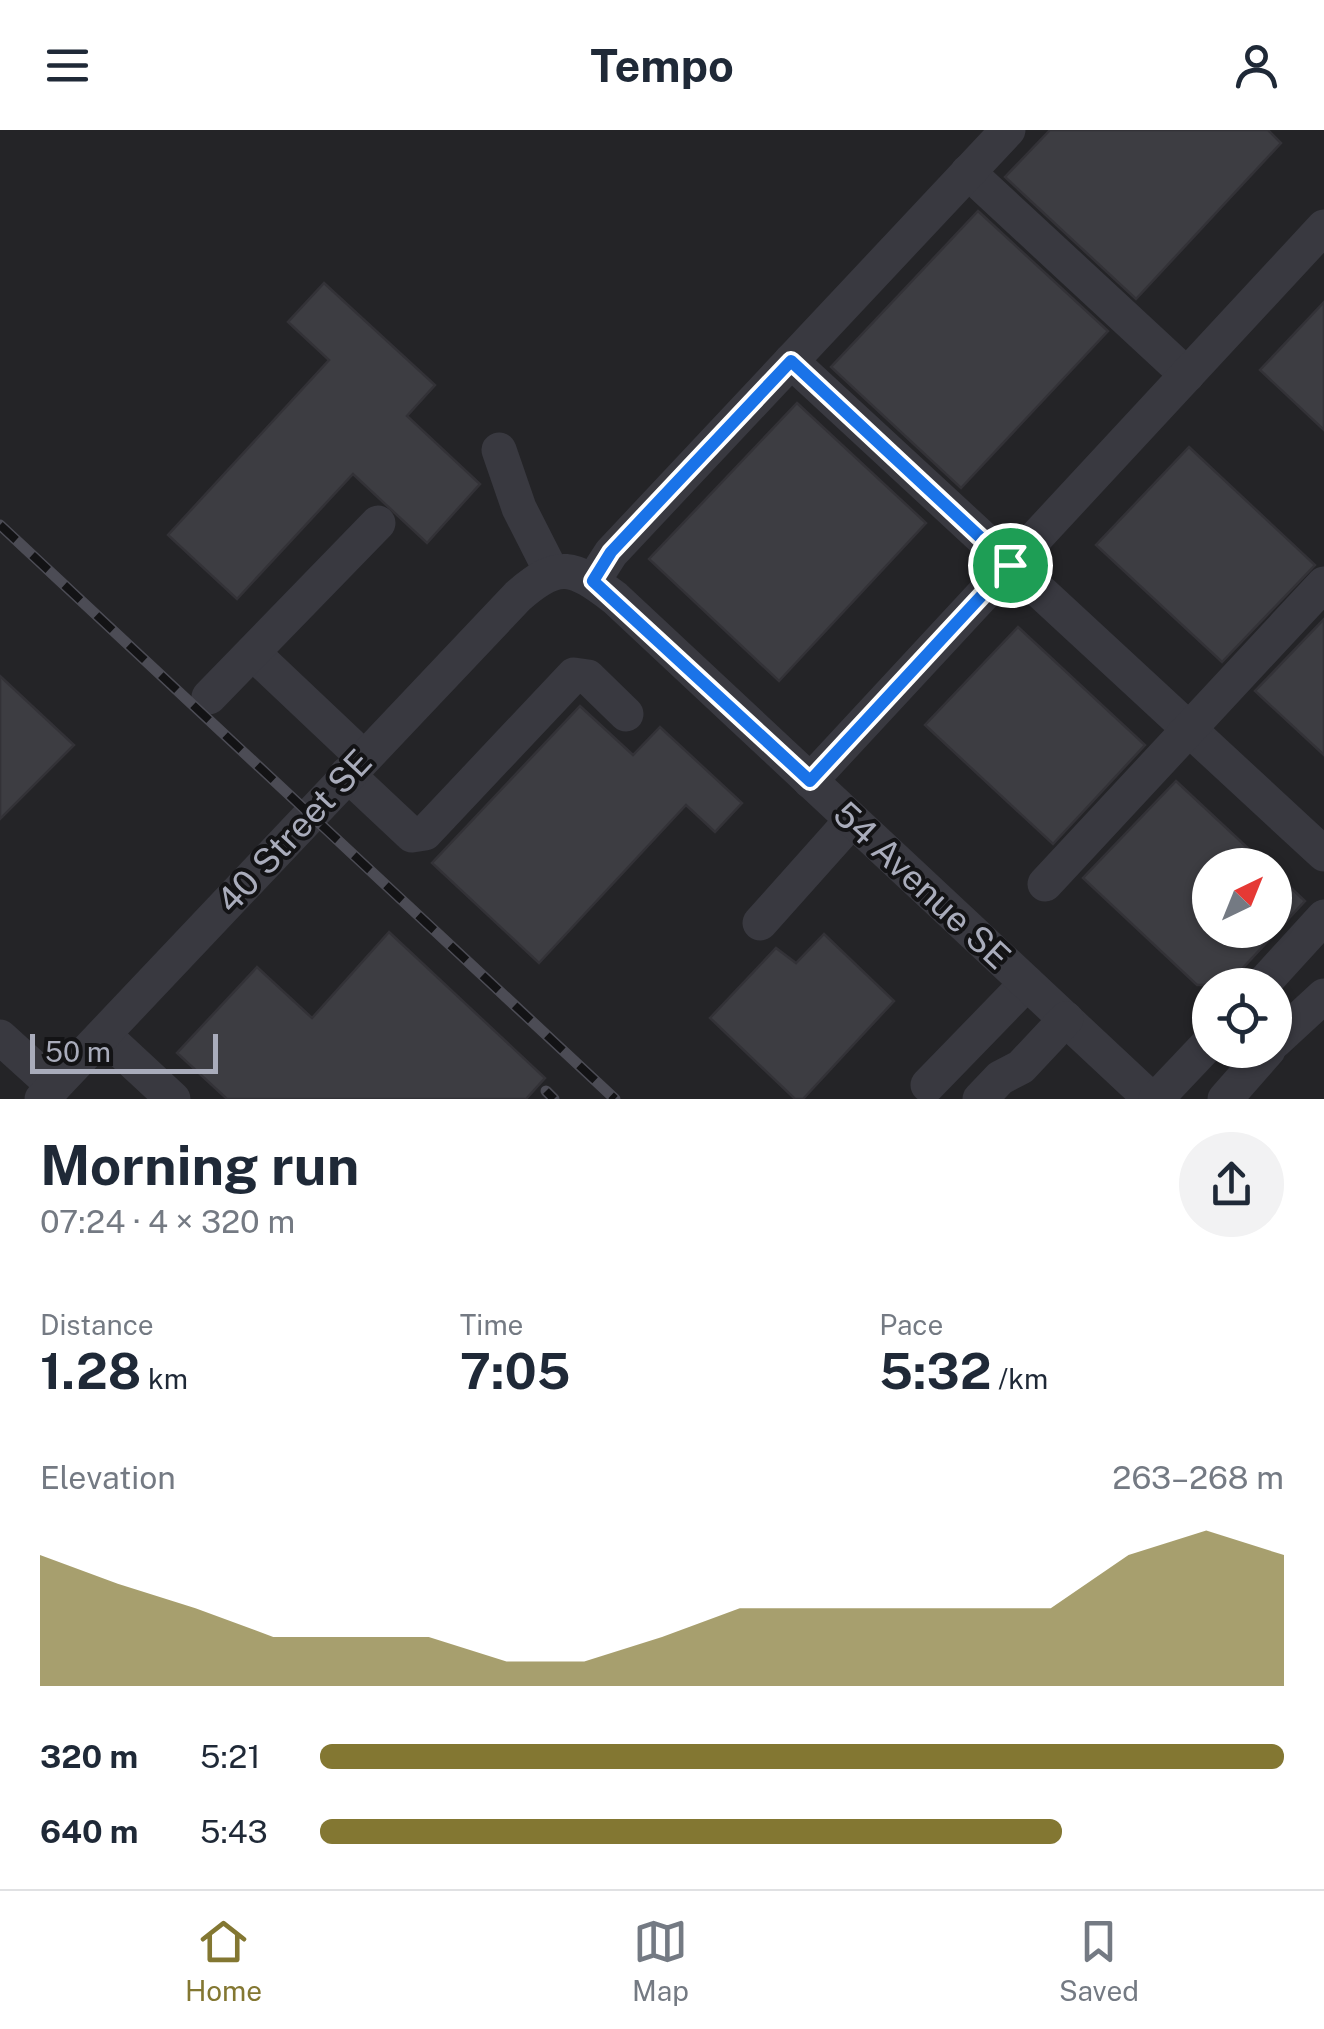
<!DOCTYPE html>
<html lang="en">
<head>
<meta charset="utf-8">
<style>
  body { margin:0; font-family:"Public Sans",sans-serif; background:#f2f2f3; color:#1f2937; height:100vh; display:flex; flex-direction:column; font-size:38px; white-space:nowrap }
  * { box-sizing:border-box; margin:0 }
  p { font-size:32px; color:#747a83 }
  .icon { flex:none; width:55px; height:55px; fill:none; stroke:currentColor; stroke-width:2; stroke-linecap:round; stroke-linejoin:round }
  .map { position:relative; height:969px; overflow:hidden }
  .drawer { display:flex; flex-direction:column; background:#fff; flex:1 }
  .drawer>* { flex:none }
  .needle { width:65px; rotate:43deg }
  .buttons { position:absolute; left:1192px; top:718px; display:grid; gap:20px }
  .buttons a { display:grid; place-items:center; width:100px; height:100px; border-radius:50%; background:#fff; box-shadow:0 2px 8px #0004; font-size:50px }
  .scale { position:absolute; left:30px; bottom:25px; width:188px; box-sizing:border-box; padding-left:10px; border:5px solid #a9acbb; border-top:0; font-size:28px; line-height:35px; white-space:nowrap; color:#a9acbb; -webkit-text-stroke:8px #131315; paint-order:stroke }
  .pin { position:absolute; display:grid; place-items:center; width:85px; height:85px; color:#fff; margin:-42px; border:5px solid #fff; border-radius:50%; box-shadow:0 2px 10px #0007 }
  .round { display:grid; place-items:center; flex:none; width:105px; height:105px; border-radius:52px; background:#f2f2f3 }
  .head { display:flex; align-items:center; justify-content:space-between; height:170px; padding:0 40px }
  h1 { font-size:55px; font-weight:700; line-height:75px }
  .stats { display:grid; grid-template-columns:repeat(3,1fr); gap:15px; height:170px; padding:10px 40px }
  .stats div { display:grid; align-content:center }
  .stats b { font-size:50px; font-weight:700 }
  .stats small { font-size:28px; font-weight:400 }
  .stats p { font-size:28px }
  .chart { height:280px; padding:20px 40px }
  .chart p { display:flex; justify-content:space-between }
  .chart svg { width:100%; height:180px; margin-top:10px; fill:#837732; opacity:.7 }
  ul { padding:0 40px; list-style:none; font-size:32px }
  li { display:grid; grid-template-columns:160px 120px 1fr; align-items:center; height:75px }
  li i { height:25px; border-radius:12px; background:#837732 }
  header { display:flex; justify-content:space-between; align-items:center; height:130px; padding:0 40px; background:#fff; font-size:45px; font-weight:700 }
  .dock { display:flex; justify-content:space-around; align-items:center; height:140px; border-top:2px solid #e0e1e3; background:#fff; font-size:28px; color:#747a83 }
  .dock a { display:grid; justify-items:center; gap:5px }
  .dock .selected { color:#837732 }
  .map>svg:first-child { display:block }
  .built { fill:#242427; fill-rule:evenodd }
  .building { fill:#3d3d42; stroke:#333237; stroke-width:2.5 }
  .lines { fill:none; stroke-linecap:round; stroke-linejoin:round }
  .minor { stroke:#393940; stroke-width:35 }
  .rail-casing { stroke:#4c4c55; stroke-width:11 }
  .rail { stroke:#131315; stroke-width:8; stroke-dasharray:22; stroke-linecap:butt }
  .route-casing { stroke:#fff; stroke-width:20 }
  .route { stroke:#1a73e8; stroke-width:12 }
  .labels { text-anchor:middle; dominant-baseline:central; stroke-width:8; stroke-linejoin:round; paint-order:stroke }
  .street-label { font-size:35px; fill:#a9acbb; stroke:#131315 }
</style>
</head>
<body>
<header><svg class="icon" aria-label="menu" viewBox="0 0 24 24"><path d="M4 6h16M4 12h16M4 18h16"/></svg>Tempo<svg class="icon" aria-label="person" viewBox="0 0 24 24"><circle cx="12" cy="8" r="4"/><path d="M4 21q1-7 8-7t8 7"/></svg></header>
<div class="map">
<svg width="1324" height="969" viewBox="0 0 1324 969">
  <rect width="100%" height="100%" fill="#18181a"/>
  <path class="built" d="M 0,0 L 1324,0 L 1324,969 L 0,969 ZM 1210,735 L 1275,735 L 1275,800 L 1210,800 ZM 1210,855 L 1275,855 L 1275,920 L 1210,920 Z"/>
  <g class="building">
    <polygon points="1050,0 1268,0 1281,13 1136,169 1005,47"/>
    <polygon points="978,81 1108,201 961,358 831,237"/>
    <polygon points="324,153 435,255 407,286 480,354 427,413 353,344 237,469 168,405 329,230 288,192"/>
    <polygon points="1324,172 1324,300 1260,240"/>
    <polygon points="797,273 926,393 779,551 649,429"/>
    <polygon points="1189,317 1315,435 1222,532 1096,415"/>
    <polygon points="1324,489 1324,625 1255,561"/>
    <polygon points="1018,497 1145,615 1053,714 925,595"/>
    <polygon points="0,546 74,615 0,689"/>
    <polygon points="580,576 633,625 660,597 742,673 715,702 686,675 539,833 432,733"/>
    <polygon points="1176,651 1266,735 1210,735 1210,800 1275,800 1275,743 1305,771 1227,855 1197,855 1083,748"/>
    <polygon points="389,802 545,948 526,969 227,969 177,923 257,837 312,888"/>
    <polygon points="824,804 894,871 803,969 795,969 710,888 776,818 796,833"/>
  </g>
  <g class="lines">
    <g class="minor">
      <polyline points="968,42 1187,245"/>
      <polyline points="791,231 1324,724"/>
      <polyline points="499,320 519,378 551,441"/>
      <polyline points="593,451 611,423 1008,0"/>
      <polyline points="253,523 363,627"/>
      <polyline points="209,567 378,393"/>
      <polyline points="347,644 412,705 425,703 574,545 588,547 626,584"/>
      <polyline points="810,651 1324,97"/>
      <polyline points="1045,754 1324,454"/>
      <polyline points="760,793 852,690"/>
      <polyline points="1262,855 1324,787"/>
      <polyline points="104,905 173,969"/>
      <polyline points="0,907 54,956"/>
      <polyline points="1275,911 1324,866"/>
      <polyline points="928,955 1027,853"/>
      <path d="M 42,969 L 518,466 C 559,430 573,436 615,468 L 1151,969"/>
      <polyline points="980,969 1000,948 1021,937 1066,889"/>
      <polyline points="1156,969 1210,912"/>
      <polyline points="1225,969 1268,920"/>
    </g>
    <defs>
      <g id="rail">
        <polyline points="0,395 615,969"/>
        <polyline points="546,961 554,969"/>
      </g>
    </defs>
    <use href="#rail" class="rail-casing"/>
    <use href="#rail" class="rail"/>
  </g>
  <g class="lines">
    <defs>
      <polygon id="route" points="791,231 1010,435 810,651 593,451 611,422"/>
    </defs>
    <use href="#route" class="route-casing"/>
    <use href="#route" class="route"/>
  </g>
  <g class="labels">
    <g class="street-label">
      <text transform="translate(294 701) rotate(-47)">40 Street SE</text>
      <text transform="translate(922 755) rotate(43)">54 Avenue SE</text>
    </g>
  </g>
</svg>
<div class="buttons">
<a><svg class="needle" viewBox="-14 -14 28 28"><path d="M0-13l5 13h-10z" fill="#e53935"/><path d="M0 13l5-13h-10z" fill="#747a83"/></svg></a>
<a><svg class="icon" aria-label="locate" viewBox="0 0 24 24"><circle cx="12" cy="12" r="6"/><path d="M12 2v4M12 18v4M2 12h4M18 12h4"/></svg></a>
</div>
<div class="scale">50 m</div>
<div class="pin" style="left:1010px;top:435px;background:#1e9e55"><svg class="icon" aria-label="arrive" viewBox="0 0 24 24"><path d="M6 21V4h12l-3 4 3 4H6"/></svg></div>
</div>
<section class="drawer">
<div class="head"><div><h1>Morning run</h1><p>07:24 · 4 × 320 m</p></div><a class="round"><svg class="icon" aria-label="share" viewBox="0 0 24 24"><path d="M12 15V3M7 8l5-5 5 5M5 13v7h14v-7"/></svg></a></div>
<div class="stats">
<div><p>Distance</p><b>1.28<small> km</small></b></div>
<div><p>Time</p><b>7:05</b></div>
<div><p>Pace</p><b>5:32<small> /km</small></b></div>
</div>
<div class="chart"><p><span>Elevation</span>263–268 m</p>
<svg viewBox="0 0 160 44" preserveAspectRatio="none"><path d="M0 44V12L10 19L20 25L30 32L40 32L50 32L60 38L70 38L80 32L90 25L100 25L110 25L120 25L130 25L140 12L150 6L160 12V44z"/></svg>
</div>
<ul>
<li><b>320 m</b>5:21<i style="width:100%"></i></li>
<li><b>640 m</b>5:43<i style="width:77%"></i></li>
</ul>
</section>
<nav class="dock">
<a class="selected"><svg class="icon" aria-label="home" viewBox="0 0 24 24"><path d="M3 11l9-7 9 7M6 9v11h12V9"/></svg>Home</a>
<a><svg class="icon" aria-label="map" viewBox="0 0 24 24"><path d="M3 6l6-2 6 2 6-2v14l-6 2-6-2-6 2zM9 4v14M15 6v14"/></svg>Map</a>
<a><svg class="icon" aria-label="saved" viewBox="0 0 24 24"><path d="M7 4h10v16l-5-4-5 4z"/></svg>Saved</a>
</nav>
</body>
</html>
